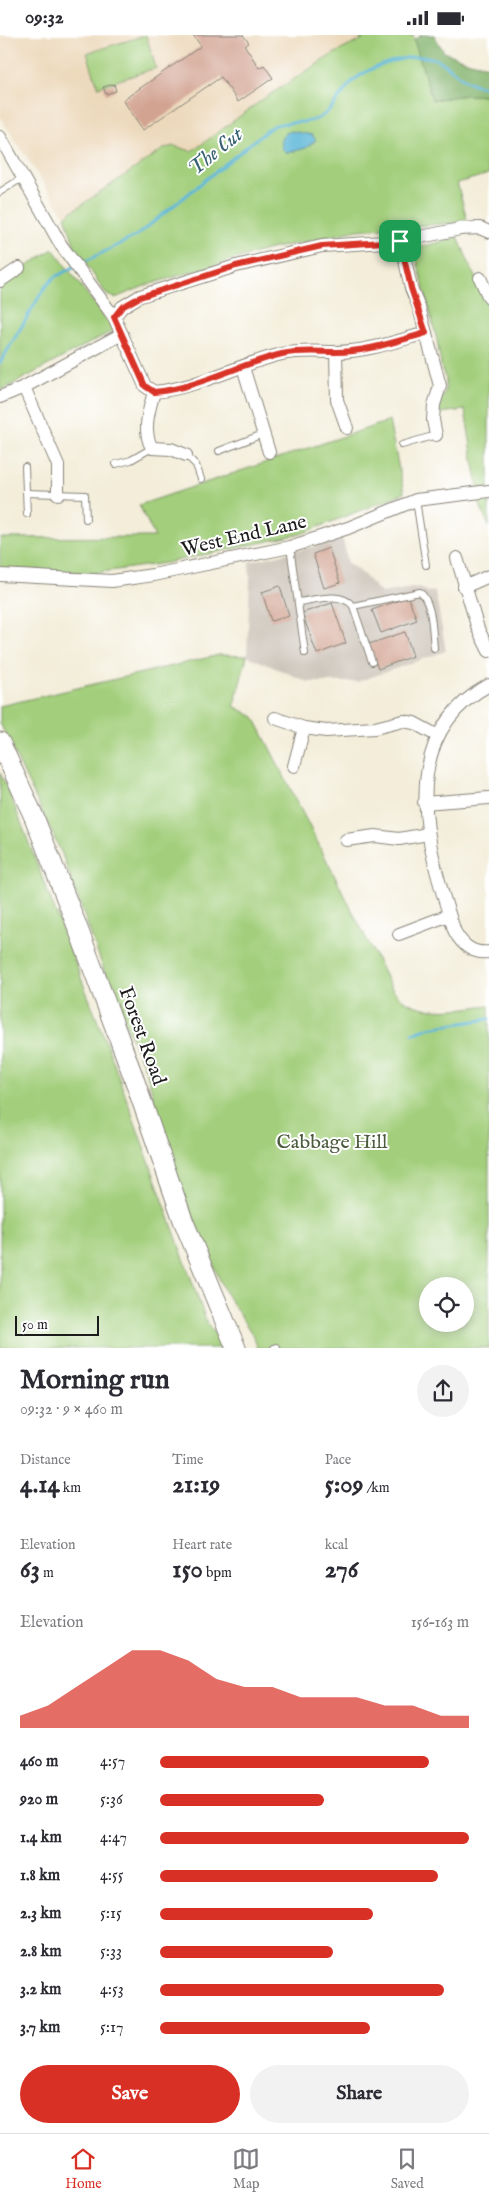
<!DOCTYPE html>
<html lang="en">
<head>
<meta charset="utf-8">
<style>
  body { margin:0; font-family:"IM FELL English",serif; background:#f2f2f3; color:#2b2b33; height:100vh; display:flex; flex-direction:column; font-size:19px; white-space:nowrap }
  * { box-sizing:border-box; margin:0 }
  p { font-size:16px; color:#7c7c81 }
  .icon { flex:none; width:28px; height:28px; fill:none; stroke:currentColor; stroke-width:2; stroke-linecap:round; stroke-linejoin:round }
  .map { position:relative; height:1313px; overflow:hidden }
  .sheet { display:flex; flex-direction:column; background:#fff; flex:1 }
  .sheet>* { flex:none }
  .controls { position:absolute; left:419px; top:1242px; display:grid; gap:10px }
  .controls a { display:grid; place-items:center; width:55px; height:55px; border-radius:50%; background:#fff; box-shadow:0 2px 12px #0003; font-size:25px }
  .scale { position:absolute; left:15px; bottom:12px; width:84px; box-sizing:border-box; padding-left:5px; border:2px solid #1c1c1c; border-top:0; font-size:14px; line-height:18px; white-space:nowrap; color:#1c1c1c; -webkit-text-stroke:4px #fff; paint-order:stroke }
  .pin { position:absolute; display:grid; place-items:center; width:42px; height:42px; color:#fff; margin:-21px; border-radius:10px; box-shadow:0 2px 8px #0006 }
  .round { display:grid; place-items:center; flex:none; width:52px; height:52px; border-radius:26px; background:#f2f2f3 }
  .summary { display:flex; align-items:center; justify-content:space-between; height:85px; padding:0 20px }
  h1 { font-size:28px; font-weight:700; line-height:38px }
  .stats { display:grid; grid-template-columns:repeat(3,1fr); gap:8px; height:85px; padding:5px 20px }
  .stats div { display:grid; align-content:center }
  .stats b { font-size:25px; font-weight:700 }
  .stats small { font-size:14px; font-weight:400 }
  .stats p { font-size:14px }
  .chart { height:140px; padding:10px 20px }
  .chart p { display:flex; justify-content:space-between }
  .chart svg { width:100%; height:90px; margin-top:5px; fill:#d93025; opacity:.7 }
  .cta { display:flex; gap:10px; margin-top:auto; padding:10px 20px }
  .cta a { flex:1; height:58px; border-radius:30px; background:#d93025; color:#fff; font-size:20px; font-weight:700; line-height:58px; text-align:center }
  .cta a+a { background:#f2f2f3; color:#2b2b33 }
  ul { padding:0 20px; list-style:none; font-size:16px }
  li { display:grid; grid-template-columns:80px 60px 1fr; align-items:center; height:38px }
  li i { height:12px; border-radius:6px; background:#d93025 }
  .status { display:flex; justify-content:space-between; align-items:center; height:35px; padding:0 25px; background:#fff; direction:ltr }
  .status svg { height:14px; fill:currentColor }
  .menu { display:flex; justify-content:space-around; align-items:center; height:70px; border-top:1px solid #e1e1e2; background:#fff; font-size:14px; color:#7c7c81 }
  .menu a { display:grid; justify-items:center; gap:2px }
  .menu .on { color:#d93025 }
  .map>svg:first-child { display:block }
  .built { fill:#ecd8ba }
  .industrial { fill:#cbc3b8 }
  .green { fill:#a3cf7b; stroke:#60764c; fill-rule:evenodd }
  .forest { fill:#82b26b; stroke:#4f6744 }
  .water { fill:#5bb6d8; stroke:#3c697a }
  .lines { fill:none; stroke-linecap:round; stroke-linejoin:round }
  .stream { stroke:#5bb6d8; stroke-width:3 }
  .building { fill:#d2a391 }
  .lane-casing { stroke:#88847a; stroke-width:8 }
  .street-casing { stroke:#88847a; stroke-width:14 }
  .secondary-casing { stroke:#88847a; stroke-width:21 }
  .lane { stroke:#fff; stroke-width:6 }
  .street { stroke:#fff; stroke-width:12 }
  .secondary { stroke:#fff; stroke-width:19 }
  .route-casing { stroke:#fff; stroke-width:10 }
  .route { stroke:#d93025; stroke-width:6 }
  .labels { text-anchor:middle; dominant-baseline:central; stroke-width:4; stroke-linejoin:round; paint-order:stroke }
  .street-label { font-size:20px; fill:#1c1c1c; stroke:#fff }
  .park-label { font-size:20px; fill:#4b5b3d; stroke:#fff }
  .water-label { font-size:21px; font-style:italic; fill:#386171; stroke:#fff }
</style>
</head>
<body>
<div class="status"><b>09:32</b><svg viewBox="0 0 49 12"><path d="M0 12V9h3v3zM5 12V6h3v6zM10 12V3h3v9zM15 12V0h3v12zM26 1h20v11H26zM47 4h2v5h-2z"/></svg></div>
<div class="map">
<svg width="489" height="1313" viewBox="0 0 489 1313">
  <rect width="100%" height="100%" fill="#fff"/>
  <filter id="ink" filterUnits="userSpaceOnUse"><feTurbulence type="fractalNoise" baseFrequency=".02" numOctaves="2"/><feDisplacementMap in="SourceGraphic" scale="10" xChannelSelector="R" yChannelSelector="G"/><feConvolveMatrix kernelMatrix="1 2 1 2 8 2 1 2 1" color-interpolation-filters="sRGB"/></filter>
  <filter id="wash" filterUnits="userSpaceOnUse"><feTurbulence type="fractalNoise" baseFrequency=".0096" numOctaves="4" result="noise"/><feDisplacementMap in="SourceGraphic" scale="20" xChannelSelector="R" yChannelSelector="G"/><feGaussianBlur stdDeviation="1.12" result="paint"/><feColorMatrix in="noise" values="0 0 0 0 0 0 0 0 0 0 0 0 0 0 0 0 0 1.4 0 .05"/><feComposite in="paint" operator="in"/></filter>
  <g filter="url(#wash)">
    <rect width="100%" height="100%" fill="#f3edd9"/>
    <polygon class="built" points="0,0 349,0 364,3 266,62 198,112 191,116 174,111 165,113 65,181 0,82"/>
    <polygon class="industrial" points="343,505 348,528 362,538 381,558 419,552 427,557 435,556 446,616 357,647 308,647 247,621 250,543 249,527"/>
    <g class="green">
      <polygon points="146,0 156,33 98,52 87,18"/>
      <polygon points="349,0 413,0 432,65 466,60 489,61 489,110 485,131 489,131 489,139 457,148 467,184 454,188 358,195 266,215 147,250 115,263 107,260 75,212 65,181 165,113 174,111 191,116 198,112 266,62 333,19 363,4"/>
      <polygon points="458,202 489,275 489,452 478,454 465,375 440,378 437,371 445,357 446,344 442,336 437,305 414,214"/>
      <polygon points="53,214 114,295 0,356 0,249"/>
      <polygon points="389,386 404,458 301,499 166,528 95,538 0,533 0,503 155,502 139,470"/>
      <polygon points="489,463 489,492 478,465"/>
      <path d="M 219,620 L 247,621 L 234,671 L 254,682 L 392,954 C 414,983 457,974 489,970 L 489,1313 L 258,1313 L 252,1299 L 225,1257 L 194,1184 L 170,1125 L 147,1038 L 115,966 L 62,819 L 0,688 L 0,671 ZM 428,1251 L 465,1251 L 465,1289 L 428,1289 Z"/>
      <polygon points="0,738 8,754 110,1018 207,1288 225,1313 0,1313"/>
    </g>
    <polygon class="forest" points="421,0 434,0 444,17 470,27 489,31 489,61 466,60 432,65 414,5"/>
    <polygon class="water" points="292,96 312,100 316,105 306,113 287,118 282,114 281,104 286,98"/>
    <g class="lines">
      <g class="stream">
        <path d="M 80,229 L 136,201 L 271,92 C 286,84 304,91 319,83 C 333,75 340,60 350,49 C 366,32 408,18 432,23 C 450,27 462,52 489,52"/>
        <polyline points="0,328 45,252 55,242 74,232"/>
        <polyline points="413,999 428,993 489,984"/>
      </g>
    </g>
    <g id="blocks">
      <g class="building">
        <polygon points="193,0 243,0 249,8 245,11 259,33 264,30 273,43 238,67 221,42 143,95 123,65 201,11"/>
        <polygon points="114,49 116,56 106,59 103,52"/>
        <polygon points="329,513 340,548 324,553 313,519"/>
        <polygon points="280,551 289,581 271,586 262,557"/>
        <polygon points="408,562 417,585 381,598 372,575"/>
        <polygon points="332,568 346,608 317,619 302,578"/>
        <polygon points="405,597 413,621 378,634 369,609"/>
      </g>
    </g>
  </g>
  <g filter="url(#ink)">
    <use href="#blocks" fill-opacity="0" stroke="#88847a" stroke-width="1"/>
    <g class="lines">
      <defs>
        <g id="lane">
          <polyline points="0,157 22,143"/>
          <polyline points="402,410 436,400"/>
          <polyline points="219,416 263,399"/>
          <polyline points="186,420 196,430 201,444"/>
          <polyline points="116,429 131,425 152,413"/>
          <polyline points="25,432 27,479"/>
          <polyline points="27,458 85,460 86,484"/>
          <polyline points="416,465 426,530"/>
          <polyline points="290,512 305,618"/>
          <path d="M 298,567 C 315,565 341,556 353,571 L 372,627"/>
          <path d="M 353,571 L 420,557 C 433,569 432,595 434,613"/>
          <polyline points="274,1313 277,1312"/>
        </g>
        <g id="street">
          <path d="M 0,102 L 61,210 L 114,282 L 145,351 L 154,357 C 198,353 239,329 282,319 C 301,315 318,317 336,317 C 366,317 397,306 426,298"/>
          <polyline points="401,206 411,253 419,272 440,351 434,370 433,385 436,400"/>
          <polyline points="480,243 489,263"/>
          <polyline points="0,246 19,233"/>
          <polyline points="114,282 122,272 140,261 236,231 322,211 401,206 460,194 480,193 489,197"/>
          <polyline points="336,317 337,365 347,393"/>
          <polyline points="243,332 269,417"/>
          <polyline points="24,352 58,430 58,459"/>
          <path d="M 154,357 C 149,375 142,396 152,413 L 171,414 L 186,420"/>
          <polyline points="0,362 24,352 122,299"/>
          <polyline points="457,523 478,594 489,616"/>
          <polyline points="0,540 112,546 153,540 290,512 348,493 416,465 489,456"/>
          <polyline points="464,552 489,541"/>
          <path d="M 489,650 C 393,702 427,814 455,897 C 463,911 473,919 489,917"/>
          <polyline points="275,683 304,693 326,696 375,693 403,686 414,688 438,701"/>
          <polyline points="294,731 304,693"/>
          <polyline points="424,768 489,763"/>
          <polyline points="346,805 375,801 399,804 428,799"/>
          <polyline points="399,899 449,880"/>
        </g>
        <polyline id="secondary" points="0,707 34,782 77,891 132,1038 183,1185 236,1313"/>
      </defs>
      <use href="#lane" class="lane-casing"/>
      <use href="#street" class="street-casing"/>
      <use href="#secondary" class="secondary-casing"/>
      <use href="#lane" class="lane"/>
      <use href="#street" class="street"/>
      <use href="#secondary" class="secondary"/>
    </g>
  </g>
  <g class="lines" filter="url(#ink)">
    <defs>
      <path id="route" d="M 400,206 L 411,253 L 426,298 C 397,306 366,317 336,317 C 318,317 301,315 282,319 C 239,329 199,353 154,357 L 145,351 L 114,282 L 122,272 L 140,262 L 236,231 L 322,211 Z"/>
    </defs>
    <use href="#route" class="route-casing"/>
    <use href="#route" class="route"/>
  </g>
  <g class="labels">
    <g class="street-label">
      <text transform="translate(244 501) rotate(-13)">West End Lane</text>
      <text transform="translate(142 1001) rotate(70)">Forest Road</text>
    </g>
    <g class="park-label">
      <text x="332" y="1107">Cabbage Hill</text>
    </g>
    <g class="water-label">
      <text transform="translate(216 117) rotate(-39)">The Cut</text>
    </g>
  </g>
</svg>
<div class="controls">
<a><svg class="icon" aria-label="locate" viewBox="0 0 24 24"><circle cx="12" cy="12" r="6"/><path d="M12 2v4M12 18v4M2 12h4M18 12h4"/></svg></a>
</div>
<div class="scale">50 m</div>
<div class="pin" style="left:400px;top:206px;background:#1e9e55"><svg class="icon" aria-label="arrive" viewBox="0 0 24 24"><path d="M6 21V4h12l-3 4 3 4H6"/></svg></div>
</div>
<section class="sheet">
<div class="summary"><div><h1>Morning run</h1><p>09:32 · 9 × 460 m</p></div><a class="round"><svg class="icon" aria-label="share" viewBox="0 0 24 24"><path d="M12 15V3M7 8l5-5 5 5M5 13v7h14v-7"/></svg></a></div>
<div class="stats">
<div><p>Distance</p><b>4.14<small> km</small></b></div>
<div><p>Time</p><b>21:19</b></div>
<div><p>Pace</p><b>5:09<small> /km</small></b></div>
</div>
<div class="stats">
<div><p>Elevation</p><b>63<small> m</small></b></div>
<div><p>Heart rate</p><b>150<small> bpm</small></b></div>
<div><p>kcal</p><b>276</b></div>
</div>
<div class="chart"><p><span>Elevation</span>156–163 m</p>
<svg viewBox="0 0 160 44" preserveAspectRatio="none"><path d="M0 44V38L10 33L20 24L30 15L40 6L50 6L60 11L70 20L80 24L90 24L100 29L110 29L120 29L130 33L140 33L150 38L160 38V44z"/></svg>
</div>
<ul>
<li><b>460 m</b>4:57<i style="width:87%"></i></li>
<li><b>920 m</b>5:36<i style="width:53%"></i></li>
<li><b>1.4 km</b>4:47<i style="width:100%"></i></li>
<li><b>1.8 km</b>4:55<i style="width:90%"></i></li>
<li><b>2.3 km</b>5:15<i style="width:69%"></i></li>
<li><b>2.8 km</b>5:33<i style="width:56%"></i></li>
<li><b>3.2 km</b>4:53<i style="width:92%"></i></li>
<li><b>3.7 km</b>5:17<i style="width:68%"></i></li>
</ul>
<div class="cta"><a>Save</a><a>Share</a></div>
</section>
<nav class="menu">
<a class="on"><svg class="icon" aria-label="home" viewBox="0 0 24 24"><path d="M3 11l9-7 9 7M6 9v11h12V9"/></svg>Home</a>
<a><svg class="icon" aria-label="map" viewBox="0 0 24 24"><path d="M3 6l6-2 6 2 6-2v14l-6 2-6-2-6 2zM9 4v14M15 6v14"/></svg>Map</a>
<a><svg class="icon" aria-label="saved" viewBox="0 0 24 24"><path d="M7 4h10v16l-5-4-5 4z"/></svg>Saved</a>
</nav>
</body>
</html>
